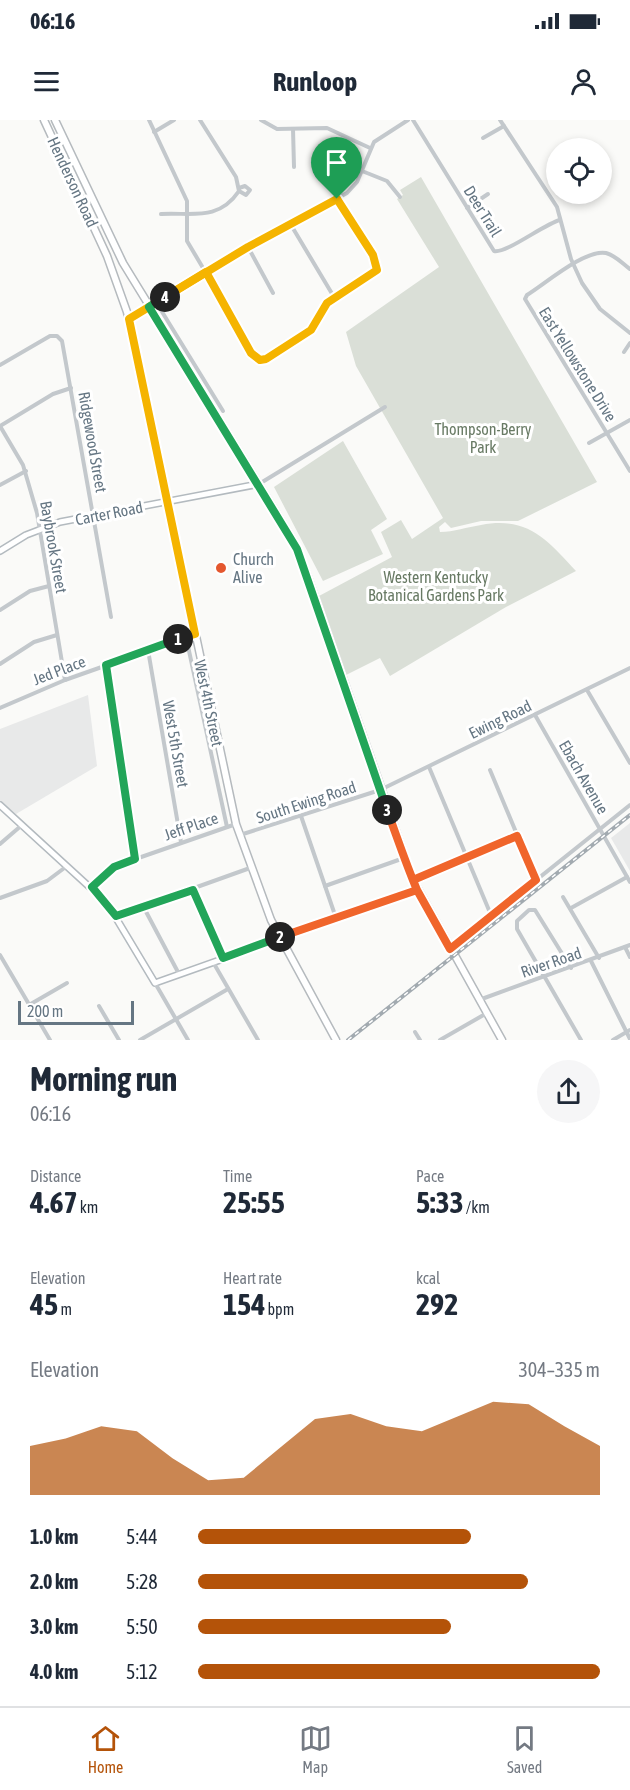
<!DOCTYPE html>
<html lang="en">
<head>
<meta charset="utf-8">
<style>
  body { margin:0; font-family:"Asap Condensed",sans-serif; background:#f6f6f7; color:#1f2937; height:100vh; display:flex; flex-direction:column; font-size:22px; white-space:nowrap }
  * { box-sizing:border-box; margin:0 }
  p { font-size:20px; color:#747a83 }
  .icon { flex:none; width:33px; height:33px; fill:none; stroke:currentColor; stroke-width:2; stroke-linecap:round; stroke-linejoin:round }
  .map { position:relative; height:920px; overflow:hidden }
  .sheet { display:flex; flex-direction:column; background:#fff; flex:1 }
  .sheet>* { flex:none }
  .fabs { position:absolute; left:546px; top:18px; display:grid; gap:12px }
  .fabs a { display:grid; place-items:center; width:66px; height:66px; border-radius:50%; background:#fff; box-shadow:0 3px 9px #0003; font-size:30px }
  .scale { position:absolute; left:18px; bottom:15px; width:116px; box-sizing:border-box; padding-left:6px; border:3px solid #657683; border-top:0; font-size:16px; line-height:21px; white-space:nowrap; color:#657683; -webkit-text-stroke:4px #fff; paint-order:stroke }
  .pin { position:absolute; display:grid; place-items:center; width:51px; height:51px; color:#fff; margin:-62px -26px; border-radius:50% 50% 50% 0; rotate:-45deg; box-shadow:0 0 6px #0007 }
  .pin .icon { rotate:45deg }
  .km { position:absolute; width:30px; height:30px; margin:-15px; border-radius:50%; background:#222; color:#fff; font-size:16px; line-height:30px; text-align:center }
  .round { display:grid; place-items:center; flex:none; width:63px; height:63px; border-radius:32px; background:#f6f6f7 }
  .headline { display:flex; align-items:center; justify-content:space-between; height:102px; padding:0 30px }
  h1 { font-size:33px; font-weight:700; line-height:45px }
  .stats { display:grid; grid-template-columns:repeat(3,1fr); gap:9px; height:102px; padding:6px 30px }
  .stats div { display:grid; align-content:center }
  .stats b { font-size:30px; font-weight:700 }
  .stats small { font-size:16px; font-weight:400 }
  .stats p { font-size:16px }
  .chart { height:168px; padding:12px 30px }
  .chart p { display:flex; justify-content:space-between }
  .chart svg { width:100%; height:108px; margin-top:6px; fill:#b45309; opacity:.7 }
  ul { padding:0 30px; list-style:none; font-size:20px }
  li { display:grid; grid-template-columns:96px 72px 1fr; align-items:center; height:45px }
  li i { height:15px; border-radius:8px; background:#b45309 }
  .status { display:flex; justify-content:space-between; align-items:center; height:42px; padding:0 30px; background:#fff; direction:ltr }
  .status svg { height:16px; fill:currentColor }
  header { display:flex; justify-content:space-between; align-items:center; height:78px; padding:0 30px; background:#fff; font-size:27px; font-weight:700 }
  .tab-bar { display:flex; justify-content:space-around; align-items:center; height:84px; border-top:2px solid #e0e1e3; background:#fff; font-size:16px; color:#747a83 }
  .tab-bar a { display:grid; justify-items:center; gap:3px }
  .tab-bar .current { color:#b45309 }
  .map>svg:first-child { display:block }
  .built { fill:#e8e9e9 }
  .green { fill:#dadfd7 }
  .lines { fill:none; stroke-linecap:round; stroke-linejoin:round }
  .secondary-casing { stroke:#b3babf; stroke-width:8 }
  .primary-casing { stroke:#b5babe; stroke-width:9 }
  .street { stroke:#c3c8cc; stroke-width:4 }
  .secondary { stroke:#fff; stroke-width:5 }
  .primary { stroke:#fff; stroke-width:6 }
  .rail-casing { stroke:#a2aab0; stroke-width:4 }
  .rail { stroke:#fff; stroke-width:1.5; stroke-dasharray:4.5; stroke-linecap:butt }
  .split-1-casing { stroke:#fff; stroke-width:12 }
  .split-2-casing { stroke:#fff; stroke-width:12 }
  .split-3-casing { stroke:#fff; stroke-width:12 }
  .split-4-casing { stroke:#fff; stroke-width:12 }
  .split-5-casing { stroke:#fff; stroke-width:12 }
  .split-1 { stroke:#f5b400; stroke-width:8 }
  .split-2 { stroke:#22a559; stroke-width:8 }
  .split-3 { stroke:#f0652b; stroke-width:8 }
  .split-4 { stroke:#22a559; stroke-width:8 }
  .split-5 { stroke:#f5b400; stroke-width:8 }
  .poi-dot { fill:#e4572e; stroke:#fff; stroke-width:2 }
  .labels { text-anchor:middle; dominant-baseline:central; stroke-width:6; stroke-linejoin:round; paint-order:stroke }
  .street-label { font-size:16px; fill:#657683; stroke:#fff }
  .park-label { font-size:16px; fill:#687a64; stroke:#fff }
  .poi-label { font-size:16px; fill:#657683; stroke:#fff; text-anchor:start }
</style>
</head>
<body>
<div class="status"><b>06:16</b><svg viewBox="0 0 49 12"><path d="M0 12V9h3v3zM5 12V6h3v6zM10 12V3h3v9zM15 12V0h3v12zM26 1h20v11H26zM47 4h2v5h-2z"/></svg></div>
<header><svg class="icon" aria-label="menu" viewBox="0 0 24 24"><path d="M4 6h16M4 12h16M4 18h16"/></svg>Runloop<svg class="icon" aria-label="person" viewBox="0 0 24 24"><circle cx="12" cy="8" r="4"/><path d="M4 21q1-7 8-7t8 7"/></svg></header>
<div class="map">
<svg width="630" height="920" viewBox="0 0 630 920">
  <rect width="100%" height="100%" fill="#fafaf8"/>
  <g class="built">
    <polygon points="88,575 97,646 16,694 0,680 0,609"/>
    <polygon points="630,703 630,751 611,718"/>
  </g>
  <g class="green">
    <path d="M 421,57 L 597,362 L 518,401 L 481,401 L 451,408 L 445,402 L 439,407 L 440,412 C 454,412 467,407 481,405 C 528,396 547,420 576,451 L 506,487 L 390,556 L 380,538 L 346,555 L 319,476 L 392,437 L 381,412 L 401,400 L 412,419 L 443,398 L 356,246 L 346,212 L 439,147 L 397,79 L 403,75 L 400,70 Z"/>
    <polygon points="343,321 387,399 371,410 383,434 323,461 274,367"/>
  </g>
  <g class="lines">
    <defs>
      <g id="secondary">
        <polyline points="0,431 26,415 60,402 259,364"/>
        <polyline points="0,685 107,783 155,863 417,770"/>
      </g>
      <g id="primary">
        <polyline points="44,0 107,136 127,192 236,704 271,800 336,920"/>
        <polyline points="55,0 123,143 293,420 308,457 413,760 502,920"/>
      </g>
    </defs>
    <use href="#secondary" class="secondary-casing"/>
    <use href="#primary" class="primary-casing"/>
    <g class="street">
      <polyline points="149,0 187,81 187,121 257,239 266,239 307,214 327,183 377,151 377,141 337,79"/>
      <polyline points="261,0 277,9 327,8 370,28"/>
      <path d="M 413,0 L 494,131 C 506,134 544,104 560,100"/>
      <polyline points="500,0 557,87 571,139 582,163 600,189 630,213"/>
      <polyline points="293,9 294,47"/>
      <polyline points="154,12 174,0"/>
      <polyline points="483,18 504,6"/>
      <polyline points="362,51 387,61 400,77"/>
      <polyline points="239,68 245,66 250,70 246,75 239,71"/>
      <polyline points="467,88 488,74"/>
      <path d="M 161,94 C 191,92 218,102 239,71 L 236,57 L 200,0"/>
      <polyline points="291,105 334,177"/>
      <polyline points="248,127 273,173"/>
      <path d="M 630,149 C 623,144 615,135 606,133 C 585,129 545,164 527,175 L 525,179 L 630,351"/>
      <polyline points="156,182 223,291"/>
      <polyline points="129,199 248,127 347,73 357,62 374,22 408,0"/>
      <polyline points="624,232 630,223"/>
      <polyline points="0,245 50,216 57,216 62,221 111,497"/>
      <polyline points="0,306 23,345 37,393 65,560"/>
      <polyline points="0,306 53,274 71,268"/>
      <polyline points="589,323 630,300"/>
      <polyline points="259,364 385,287"/>
      <polyline points="0,365 26,351"/>
      <polyline points="0,490 30,471 49,466"/>
      <polyline points="186,517 227,707"/>
      <polyline points="148,530 181,722"/>
      <polyline points="0,544 34,522 57,515"/>
      <polyline points="106,545 135,739"/>
      <polyline points="587,570 630,643"/>
      <polyline points="0,588 65,560 195,514"/>
      <polyline points="535,595 630,762"/>
      <polyline points="429,647 491,795"/>
      <polyline points="490,650 536,760"/>
      <polyline points="301,696 336,798"/>
      <polyline points="240,715 380,670 630,548"/>
      <polyline points="0,724 22,705"/>
      <polyline points="414,760 517,716"/>
      <polyline points="325,766 404,738"/>
      <polyline points="92,767 114,747 124,743 236,704"/>
      <polyline points="193,769 223,838"/>
      <polyline points="563,777 599,838"/>
      <polyline points="0,778 47,761 67,746"/>
      <polyline points="143,786 179,854"/>
      <polyline points="571,788 627,757"/>
      <polyline points="116,796 250,748"/>
      <polyline points="625,827 630,837"/>
      <polyline points="450,829 630,685"/>
      <polyline points="0,835 50,920"/>
      <polyline points="591,841 630,919"/>
      <polyline points="213,842 258,920"/>
      <polyline points="571,848 535,790 529,790 517,801 517,809 581,920"/>
      <polyline points="155,863 188,920"/>
      <polyline points="479,880 630,825"/>
      <polyline points="29,885 67,863"/>
      <polyline points="99,886 119,920"/>
      <polyline points="415,912 420,920"/>
      <polyline points="140,920 228,869"/>
      <polyline points="440,920 487,893"/>
      <polyline points="613,920 630,910"/>
    </g>
    <use href="#secondary" class="secondary"/>
    <use href="#primary" class="primary"/>
    <defs>
      <polyline id="rail" points="348,920 630,695"/>
    </defs>
    <use href="#rail" class="rail-casing"/>
    <use href="#rail" class="rail"/>
  </g>
  <g class="lines">
    <defs>
      <polyline id="split-1" points="178,519 195,514 129,199 248,127 337,79"/>
      <polyline id="split-2" points="178,519 106,545 135,739 114,747 92,767 116,796 193,770 223,838 280,817"/>
      <path id="split-3" d="M 280,817 L 417,770 L 413,760 L 517,716 L 536,760 L 450,829 L 417,770 C 406,744 397,717 387,690"/>
      <polyline id="split-4" points="165,177 149,187 297,429 387,690"/>
      <polyline id="split-5" points="165,177 206,152 251,233 260,240 266,239 311,210 327,183 377,150 373,135 337,79"/>
    </defs>
    <use href="#split-1" class="split-1-casing"/>
    <use href="#split-2" class="split-2-casing"/>
    <use href="#split-3" class="split-3-casing"/>
    <use href="#split-4" class="split-4-casing"/>
    <use href="#split-5" class="split-5-casing"/>
    <use href="#split-1" class="split-1"/>
    <use href="#split-2" class="split-2"/>
    <use href="#split-3" class="split-3"/>
    <use href="#split-4" class="split-4"/>
    <use href="#split-5" class="split-5"/>
  </g>
  <circle class="poi-dot" cx="221" cy="448" r="6"/>
  <g class="labels">
    <g class="street-label">
      <text transform="translate(73 62) rotate(65)">Henderson Road</text>
      <text transform="translate(483 91) rotate(58)">Deer Trail</text>
      <text transform="translate(578 244) rotate(58)">East Yellowstone Drive</text>
      <text transform="translate(93 322) rotate(80)">Ridgewood Street</text>
      <text transform="translate(109 393) rotate(-11)">Carter Road</text>
      <text transform="translate(54 427) rotate(80)">Baybrook Street</text>
      <text transform="translate(59 550) rotate(-21)">Jed Place</text>
      <text transform="translate(209 583) rotate(78)">West 4th Street</text>
      <text transform="translate(500 599) rotate(-26)">Ewing Road</text>
      <text transform="translate(176 624) rotate(80)">West 5th Street</text>
      <text transform="translate(584 657) rotate(60)">Ebach Avenue</text>
      <text transform="translate(306 682) rotate(-18)">South Ewing Road</text>
      <text transform="translate(191 706) rotate(-19)">Jeff Place</text>
      <text transform="translate(551 842) rotate(-19)">River Road</text>
    </g>
    <g class="park-label">
      <text x="483" y="309">Thompson-Berry<tspan x="483" dy="18">Park</tspan></text>
      <text x="436" y="457">Western Kentucky<tspan x="436" dy="18">Botanical Gardens Park</tspan></text>
    </g>
    <g class="poi-label">
      <text x="233" y="439">Church<tspan x="233" dy="18">Alive</tspan></text>
    </g>
  </g>
</svg>
<div class="fabs">
<a><svg class="icon" aria-label="locate" viewBox="0 0 24 24"><circle cx="12" cy="12" r="6"/><path d="M12 2v4M12 18v4M2 12h4M18 12h4"/></svg></a>
</div>
<div class="scale">200 m</div>
<div class="pin" style="left:337px;top:79px;background:#1e9e55"><svg class="icon" aria-label="arrive" viewBox="0 0 24 24"><path d="M6 21V4h12l-3 4 3 4H6"/></svg></div>
<b class="km" style="left:178px;top:519px">1</b>
<b class="km" style="left:280px;top:817px">2</b>
<b class="km" style="left:387px;top:690px">3</b>
<b class="km" style="left:165px;top:177px">4</b>
</div>
<section class="sheet">
<div class="headline"><div><h1>Morning run</h1><p>06:16</p></div><a class="round"><svg class="icon" aria-label="share" viewBox="0 0 24 24"><path d="M12 15V3M7 8l5-5 5 5M5 13v7h14v-7"/></svg></a></div>
<div class="stats">
<div><p>Distance</p><b>4.67<small> km</small></b></div>
<div><p>Time</p><b>25:55</b></div>
<div><p>Pace</p><b>5:33<small> /km</small></b></div>
</div>
<div class="stats">
<div><p>Elevation</p><b>45<small> m</small></b></div>
<div><p>Heart rate</p><b>154<small> bpm</small></b></div>
<div><p>kcal</p><b>292</b></div>
</div>
<div class="chart"><p><span>Elevation</span>304–335 m</p>
<svg viewBox="0 0 160 44" preserveAspectRatio="none"><path d="M0 44V24L10 21L20 16L30 18L40 29L50 38L60 37L70 25L80 13L90 11L100 16L110 18L120 12L130 6L140 7L150 16L160 24V44z"/></svg>
</div>
<ul>
<li><b>1.0 km</b>5:44<i style="width:68%"></i></li>
<li><b>2.0 km</b>5:28<i style="width:82%"></i></li>
<li><b>3.0 km</b>5:50<i style="width:63%"></i></li>
<li><b>4.0 km</b>5:12<i style="width:100%"></i></li>
</ul>
</section>
<nav class="tab-bar">
<a class="current"><svg class="icon" aria-label="home" viewBox="0 0 24 24"><path d="M3 11l9-7 9 7M6 9v11h12V9"/></svg>Home</a>
<a><svg class="icon" aria-label="map" viewBox="0 0 24 24"><path d="M3 6l6-2 6 2 6-2v14l-6 2-6-2-6 2zM9 4v14M15 6v14"/></svg>Map</a>
<a><svg class="icon" aria-label="saved" viewBox="0 0 24 24"><path d="M7 4h10v16l-5-4-5 4z"/></svg>Saved</a>
</nav>
</body>
</html>
